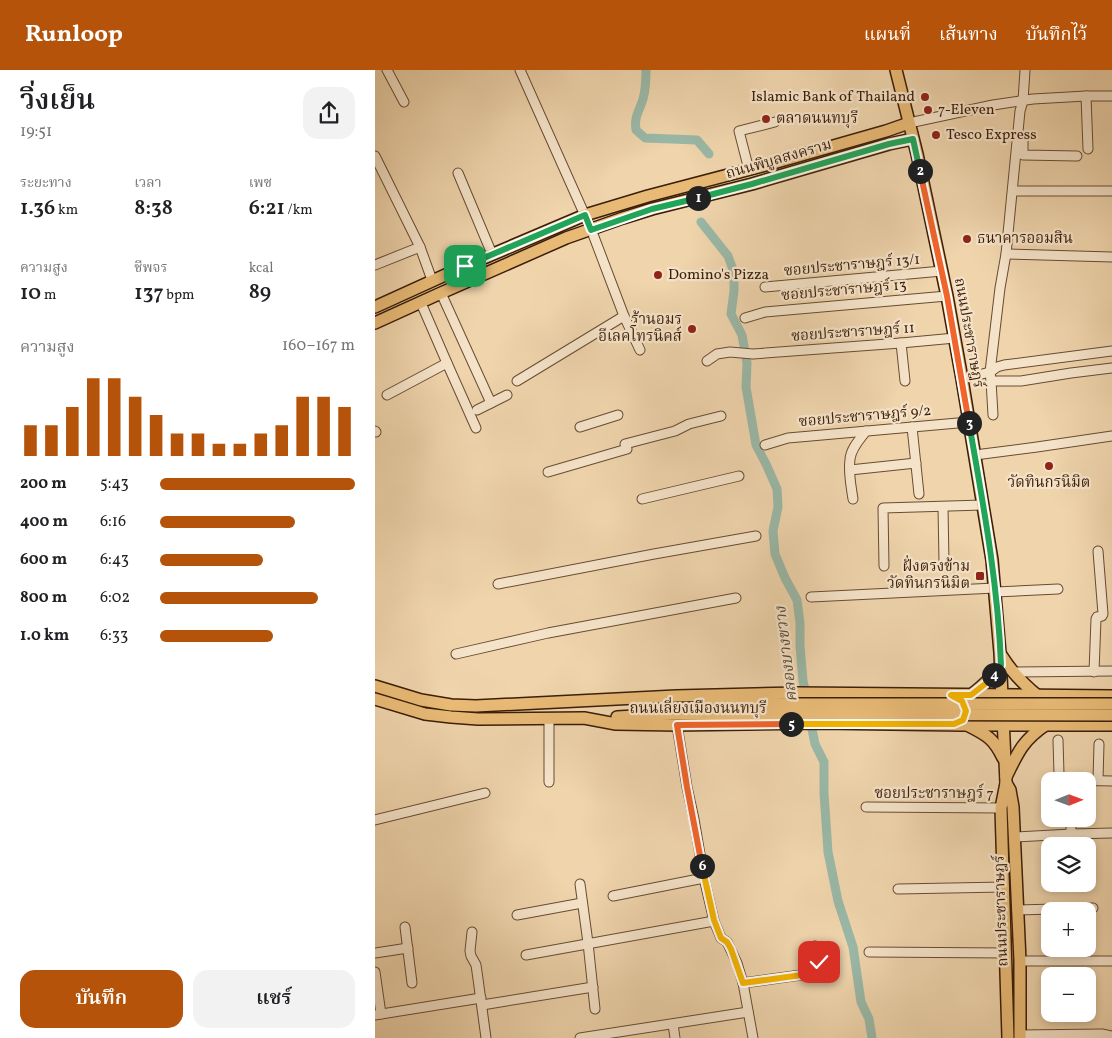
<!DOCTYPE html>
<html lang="th">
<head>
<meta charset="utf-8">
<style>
  body { margin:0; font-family:Vollkorn,"Noto Serif Thai",serif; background:#f2f2f2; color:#202124; height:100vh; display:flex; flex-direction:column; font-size:19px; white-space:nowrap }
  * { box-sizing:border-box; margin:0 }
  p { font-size:16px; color:#757577 }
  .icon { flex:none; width:28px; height:28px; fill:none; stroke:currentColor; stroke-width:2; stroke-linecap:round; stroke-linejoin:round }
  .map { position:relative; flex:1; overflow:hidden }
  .details { display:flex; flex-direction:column; background:#fff; width:375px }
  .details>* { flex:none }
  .needle { width:32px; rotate:89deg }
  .tools { position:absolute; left:666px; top:702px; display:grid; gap:10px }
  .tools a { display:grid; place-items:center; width:55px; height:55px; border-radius:10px; background:#fff; box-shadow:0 2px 8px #0003; font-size:25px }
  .pin { position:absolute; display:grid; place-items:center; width:42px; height:42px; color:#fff; margin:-21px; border-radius:10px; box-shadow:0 2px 8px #0006 }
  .km { position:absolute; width:25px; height:25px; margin:-12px; border-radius:50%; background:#222; color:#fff; font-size:14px; line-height:25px; text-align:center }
  .round { display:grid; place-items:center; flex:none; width:52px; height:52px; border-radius:15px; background:#f2f2f2 }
  .head { display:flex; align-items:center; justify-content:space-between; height:85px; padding:0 20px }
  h1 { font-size:28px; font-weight:600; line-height:38px }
  .metrics { display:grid; grid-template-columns:repeat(3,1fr); gap:8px; height:85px; padding:5px 20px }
  .metrics div { display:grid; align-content:center }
  .metrics b { font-size:21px; font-weight:600 }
  .metrics small { font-size:14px; font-weight:400 }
  .metrics p { font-size:14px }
  .chart { height:140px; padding:10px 20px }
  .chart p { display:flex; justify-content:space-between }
  .chart svg { width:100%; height:90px; margin-top:5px; stroke:#b45309; stroke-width:6 }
  .primary-button { display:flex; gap:10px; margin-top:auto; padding:10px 20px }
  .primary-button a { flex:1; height:58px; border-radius:15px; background:#b45309; color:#fff; font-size:20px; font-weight:600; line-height:58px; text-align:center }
  .primary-button a+a { background:#f2f2f2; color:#202124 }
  ul { padding:0 20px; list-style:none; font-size:16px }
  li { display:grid; grid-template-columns:80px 60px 1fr; align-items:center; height:38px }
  li i { height:12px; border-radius:6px; background:#b45309 }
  header { display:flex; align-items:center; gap:30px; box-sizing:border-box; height:70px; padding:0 25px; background:#b45309; color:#fff }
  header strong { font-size:24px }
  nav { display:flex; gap:28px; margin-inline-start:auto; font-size:18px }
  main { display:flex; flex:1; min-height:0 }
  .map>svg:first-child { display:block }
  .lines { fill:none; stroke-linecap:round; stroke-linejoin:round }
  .canal { stroke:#9ab8a7; stroke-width:9 }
  .minor-casing { stroke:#684c32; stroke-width:11 }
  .major-casing { stroke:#3b1e09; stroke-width:14 }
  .minor { stroke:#f5e3c9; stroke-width:9 }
  .major { stroke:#e8ba76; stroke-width:11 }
  .major-bridge-casing { stroke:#3b1e09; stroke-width:14; stroke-linecap:butt }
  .major-bridge { stroke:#e8ba76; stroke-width:11 }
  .split-1-casing { stroke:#fff; stroke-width:10 }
  .split-2-casing { stroke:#fff; stroke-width:10 }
  .split-3-casing { stroke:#fff; stroke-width:10 }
  .split-4-casing { stroke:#fff; stroke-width:10 }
  .split-5-casing { stroke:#fff; stroke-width:10 }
  .split-6-casing { stroke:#fff; stroke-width:10 }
  .split-7-casing { stroke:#fff; stroke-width:10 }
  .split-1 { stroke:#22a559; stroke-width:6 }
  .split-2 { stroke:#22a559; stroke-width:6 }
  .split-3 { stroke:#f0652b; stroke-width:6 }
  .split-4 { stroke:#22a559; stroke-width:6 }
  .split-5 { stroke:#f5b400; stroke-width:6 }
  .split-6 { stroke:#f0652b; stroke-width:6 }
  .split-7 { stroke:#f5b400; stroke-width:6 }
  .poi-dot { fill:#8f2418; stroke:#f5e3c9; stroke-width:2 }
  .labels { text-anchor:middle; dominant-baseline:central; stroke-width:4.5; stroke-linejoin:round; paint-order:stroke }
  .poi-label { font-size:15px; fill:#3b1e09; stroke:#f5e3c9; text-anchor:start }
  .street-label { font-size:15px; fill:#3b1e09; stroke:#f5e3c9 }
  .water-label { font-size:16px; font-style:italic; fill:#584c38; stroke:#f5e3c9 }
</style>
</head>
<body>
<header>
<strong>Runloop</strong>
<nav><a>แผนที่</a><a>เส้นทาง</a><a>บันทึกไว้</a></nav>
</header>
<main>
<section class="details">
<div class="head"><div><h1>วิ่งเย็น</h1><p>19:51</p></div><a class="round"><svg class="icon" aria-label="share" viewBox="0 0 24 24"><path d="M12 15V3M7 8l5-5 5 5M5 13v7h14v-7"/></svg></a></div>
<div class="metrics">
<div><p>ระยะทาง</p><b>1.36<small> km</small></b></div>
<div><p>เวลา</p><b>8:38</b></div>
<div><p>เพซ</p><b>6:21<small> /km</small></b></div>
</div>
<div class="metrics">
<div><p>ความสูง</p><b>10<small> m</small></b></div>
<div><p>ชีพจร</p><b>137<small> bpm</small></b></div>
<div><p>kcal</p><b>89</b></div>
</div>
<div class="chart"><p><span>ความสูง</span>160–167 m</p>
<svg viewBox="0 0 160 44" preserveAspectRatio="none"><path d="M5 44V29M15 44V29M25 44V20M35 44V6M45 44V6M55 44V15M65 44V24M75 44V33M85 44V33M95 44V38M105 44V38M115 44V33M125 44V29M135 44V15M145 44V15M155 44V20"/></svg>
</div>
<ul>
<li><b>200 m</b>5:43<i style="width:100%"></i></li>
<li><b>400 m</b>6:16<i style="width:69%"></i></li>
<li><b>600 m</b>6:43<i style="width:53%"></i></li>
<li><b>800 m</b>6:02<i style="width:81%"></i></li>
<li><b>1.0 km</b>6:33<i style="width:58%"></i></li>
</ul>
<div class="primary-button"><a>บันทึก</a><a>แชร์</a></div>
</section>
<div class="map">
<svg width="737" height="968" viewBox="0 0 737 968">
  <rect width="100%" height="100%" fill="#efd4ac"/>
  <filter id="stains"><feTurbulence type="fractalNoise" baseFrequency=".004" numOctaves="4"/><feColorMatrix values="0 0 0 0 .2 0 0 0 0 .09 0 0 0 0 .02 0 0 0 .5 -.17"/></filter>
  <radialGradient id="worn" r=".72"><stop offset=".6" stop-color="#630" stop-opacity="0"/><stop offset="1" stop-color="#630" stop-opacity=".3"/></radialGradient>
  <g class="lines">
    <g class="canal">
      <path d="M 271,0 C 271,10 271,19 268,29 C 264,42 259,46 261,60 L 270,68 L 322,70 L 334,84"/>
      <polyline points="326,152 353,186 359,202 359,221 356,244 367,265 372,293 371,317 381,375 391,394 402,419 403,437 398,461 400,484 410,508 422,530 425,553 425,576 428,611 432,629"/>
      <polyline points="435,649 440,674 449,692 449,723 453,782 463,831 478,877 486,932 494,949 497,968"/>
    </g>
    <defs>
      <g id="minor">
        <polyline points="12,0 29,32"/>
        <polyline points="145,0 216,159 249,246 265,280"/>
        <polyline points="711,26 713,79"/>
        <polyline points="534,53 618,35 658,29 711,26 737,26"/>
        <polyline points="648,68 648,85 702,86"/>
        <polyline points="0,86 45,177 57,210"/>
        <polyline points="374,100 364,61 400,52"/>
        <polyline points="83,103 117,184"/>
        <polyline points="638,121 737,121"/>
        <polyline points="631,184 737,187"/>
        <polyline points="0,195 45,177"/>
        <polyline points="390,217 567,201"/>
        <polyline points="66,223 116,333 132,325"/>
        <polyline points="370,248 390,242 572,226"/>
        <polyline points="526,273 530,311"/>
        <polyline points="332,291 342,284 355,282 378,284 526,273 580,268"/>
        <polyline points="72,293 101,358"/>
        <polyline points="587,309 615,302 622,297 629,295 737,281"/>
        <polyline points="142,311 249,246"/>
        <polyline points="616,311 646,311 696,303 737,298"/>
        <polyline points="12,325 72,293 46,233"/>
        <polyline points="102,340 116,333"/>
        <polyline points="618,345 616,311 615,302 625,218 631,184 645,41 648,31 650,0"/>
        <polyline points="205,357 243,345"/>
        <polyline points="537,357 544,424"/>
        <polyline points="0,361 1,362"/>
        <polyline points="250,374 300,361 314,354 346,346"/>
        <polyline points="390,375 413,368 594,352"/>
        <polyline points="600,385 662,377 737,366"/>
        <polyline points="475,400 541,393"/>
        <polyline points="173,402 252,379"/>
        <polyline points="267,429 364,406"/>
        <path d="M 478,429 C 476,416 473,402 475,389 C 476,378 485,369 491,361"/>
        <polyline points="568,437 569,492"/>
        <polyline points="509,496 508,438 608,435"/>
        <polyline points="123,514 279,484 381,466"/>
        <polyline points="620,522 683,519"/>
        <polyline points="436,527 620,518"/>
        <polyline points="81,584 173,563 361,528"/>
        <polyline points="638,602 737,601"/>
        <polyline points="719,602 721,549 722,547 727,546 728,544 723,481"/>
        <polyline points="174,649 174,712"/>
        <polyline points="302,655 312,717 319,749 329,808 339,851 346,868 352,872 362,893 368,913 378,968"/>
        <polyline points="683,670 684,704 685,708 689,710 737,711"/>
        <polyline points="723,710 724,674"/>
        <polyline points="491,737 626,738"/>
        <polyline points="0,750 110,723"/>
        <polyline points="696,764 696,749"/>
        <polyline points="639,767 696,764 737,763"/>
        <polyline points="205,814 213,873 220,939"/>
        <polyline points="523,819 629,817"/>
        <polyline points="238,826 329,808"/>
        <polyline points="642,840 718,838"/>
        <polyline points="142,845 207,833"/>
        <polyline points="30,857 37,913"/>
        <polyline points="97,862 95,881 96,886 101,895 103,909 111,968"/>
        <polyline points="494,882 631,883"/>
        <polyline points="0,883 33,878"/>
        <polyline points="151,885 339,851"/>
        <polyline points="645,891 737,891"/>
        <polyline points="0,902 6,944"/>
        <polyline points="368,913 433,904 440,902 444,897 440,876"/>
        <polyline points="107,935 218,917"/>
        <polyline points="0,945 106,928"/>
        <polyline points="298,954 300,968"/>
        <polyline points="645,965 727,964 737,966"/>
        <polyline points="205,968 373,942"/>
      </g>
      <g id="major">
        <polyline points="521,0 542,84 572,226 587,309 617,490 625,583 631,713 626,738 633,968"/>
        <polyline points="0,237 90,196 210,145 273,126 395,94 511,61 534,53"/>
        <polyline points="0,253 66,223 191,168 248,148 277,139 377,114 514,74 538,69"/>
        <path d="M 626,585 C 636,601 648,614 663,626"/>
        <polyline points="0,616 46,630 76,635 101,636 301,626 422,623 737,626"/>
        <path d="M 596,625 C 608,616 617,608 626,595"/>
        <polyline points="0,629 50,644 76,647 103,649 209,648 241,654 302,655 445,653 586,655 737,655"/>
        <polyline points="328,633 413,634"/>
        <polyline points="242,647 296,644 413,644"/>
        <path d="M 594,656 C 612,665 619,669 628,688"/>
        <path d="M 631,707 C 643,682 648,670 672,654"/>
        <polyline points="631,713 635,720 638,737 645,891 645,968"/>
      </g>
    </defs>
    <use href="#minor" class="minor-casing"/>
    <use href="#major" class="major-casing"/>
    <use href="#minor" class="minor"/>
    <use href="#major" class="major"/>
    <defs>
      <g id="major-bridge">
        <polyline points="413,634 737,634"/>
        <polyline points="413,644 737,645"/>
      </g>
    </defs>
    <use href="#major-bridge" class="major-bridge-casing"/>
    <use href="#major-bridge" class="major-bridge"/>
  </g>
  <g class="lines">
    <defs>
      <polyline id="split-1" points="90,196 210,145 216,160 277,139 323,128"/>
      <polyline id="split-2" points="323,128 377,114 514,74 538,69 545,101"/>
      <polyline id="split-3" points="545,101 572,226 594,353"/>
      <path id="split-4" d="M 594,353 C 608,433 623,513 626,595 L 619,605"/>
      <polyline id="split-5" points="416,654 579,654 588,650 591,641 587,631 576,625 596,625 610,614 619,605"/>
      <polyline id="split-6" points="327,796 312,717 302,655 416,654"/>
      <polyline id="split-7" points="327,796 339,850 346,868 352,872 356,879 368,913 434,904 440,902 444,897 444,892"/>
    </defs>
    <use href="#split-1" class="split-1-casing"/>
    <use href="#split-2" class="split-2-casing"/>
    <use href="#split-3" class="split-3-casing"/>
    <use href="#split-4" class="split-4-casing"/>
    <use href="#split-5" class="split-5-casing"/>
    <use href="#split-6" class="split-6-casing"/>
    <use href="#split-7" class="split-7-casing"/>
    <use href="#split-1" class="split-1"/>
    <use href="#split-2" class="split-2"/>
    <use href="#split-3" class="split-3"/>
    <use href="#split-4" class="split-4"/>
    <use href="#split-5" class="split-5"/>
    <use href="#split-6" class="split-6"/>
    <use href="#split-7" class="split-7"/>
  </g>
  <g class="poi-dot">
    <circle cx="550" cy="27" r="5"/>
    <circle cx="553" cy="40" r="5"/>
    <circle cx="391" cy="49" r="5"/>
    <circle cx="561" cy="65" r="5"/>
    <circle cx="592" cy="169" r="5"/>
    <circle cx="283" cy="205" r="5"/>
    <circle cx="317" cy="259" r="5"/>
    <circle cx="674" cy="396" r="5"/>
    <rect x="600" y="501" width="10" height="10" rx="2.5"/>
  </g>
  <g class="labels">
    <g class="poi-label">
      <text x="540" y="27" text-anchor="end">Islamic Bank of Thailand</text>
      <text x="563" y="40">7-Eleven</text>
      <text x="401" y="49">ตลาดนนทบุรี</text>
      <text x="571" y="65">Tesco Express</text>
      <text x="602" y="169">ธนาคารออมสิน</text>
      <text x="293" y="205">Domino's Pizza</text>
      <text x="307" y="250" text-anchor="end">ร้านอมร<tspan x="307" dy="17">อีเลคโทรนิคส์</tspan></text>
      <text x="674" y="413" text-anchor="middle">วัดทินกรนิมิต</text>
      <text x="595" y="497" text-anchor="end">ฝั่งตรงข้าม<tspan x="595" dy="17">วัดทินกรนิมิต</tspan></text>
    </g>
    <g class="street-label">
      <text transform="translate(404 90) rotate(-16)">ถนนพิบูลสงคราม</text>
      <text transform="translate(477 196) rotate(-5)">ซอยประชาราษฎร์ 13/1</text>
      <text transform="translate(469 221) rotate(-5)">ซอยประชาราษฎร์ 13</text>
      <text transform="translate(478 263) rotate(-4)">ซอยประชาราษฎร์ 11</text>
      <text transform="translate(593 263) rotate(80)">ถนนประชาราษฎร์</text>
      <text transform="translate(490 347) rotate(-5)">ซอยประชาราษฎร์ 9/2</text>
      <text x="323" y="639">ถนนเลี่ยงเมืองนนทบุรี</text>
      <text x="559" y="724">ซอยประชาราษฎร์ 7</text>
      <text transform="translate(627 841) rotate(-92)">ถนนประชาราษฎร์</text>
    </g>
    <g class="water-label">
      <text transform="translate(412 584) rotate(-97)">คลองบางขวาง</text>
    </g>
  </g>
  <rect width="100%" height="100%" filter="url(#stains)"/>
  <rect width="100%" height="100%" fill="url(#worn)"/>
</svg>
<div class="tools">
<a><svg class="needle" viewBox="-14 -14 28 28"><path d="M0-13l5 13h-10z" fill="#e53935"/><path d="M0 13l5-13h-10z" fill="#757577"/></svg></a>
<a><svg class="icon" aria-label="layers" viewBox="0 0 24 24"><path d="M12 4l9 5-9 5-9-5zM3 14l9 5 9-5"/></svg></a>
<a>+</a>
<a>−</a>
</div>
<div class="pin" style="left:90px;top:196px;background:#1e9e55"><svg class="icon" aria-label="arrive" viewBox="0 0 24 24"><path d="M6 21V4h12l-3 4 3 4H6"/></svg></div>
<div class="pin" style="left:444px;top:892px;background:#d93025"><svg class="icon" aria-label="check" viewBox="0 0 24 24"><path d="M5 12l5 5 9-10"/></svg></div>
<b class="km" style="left:323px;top:128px">1</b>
<b class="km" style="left:545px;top:101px">2</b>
<b class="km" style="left:594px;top:353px">3</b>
<b class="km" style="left:619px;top:605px">4</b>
<b class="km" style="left:416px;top:654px">5</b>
<b class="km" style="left:327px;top:796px">6</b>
</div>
</main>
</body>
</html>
